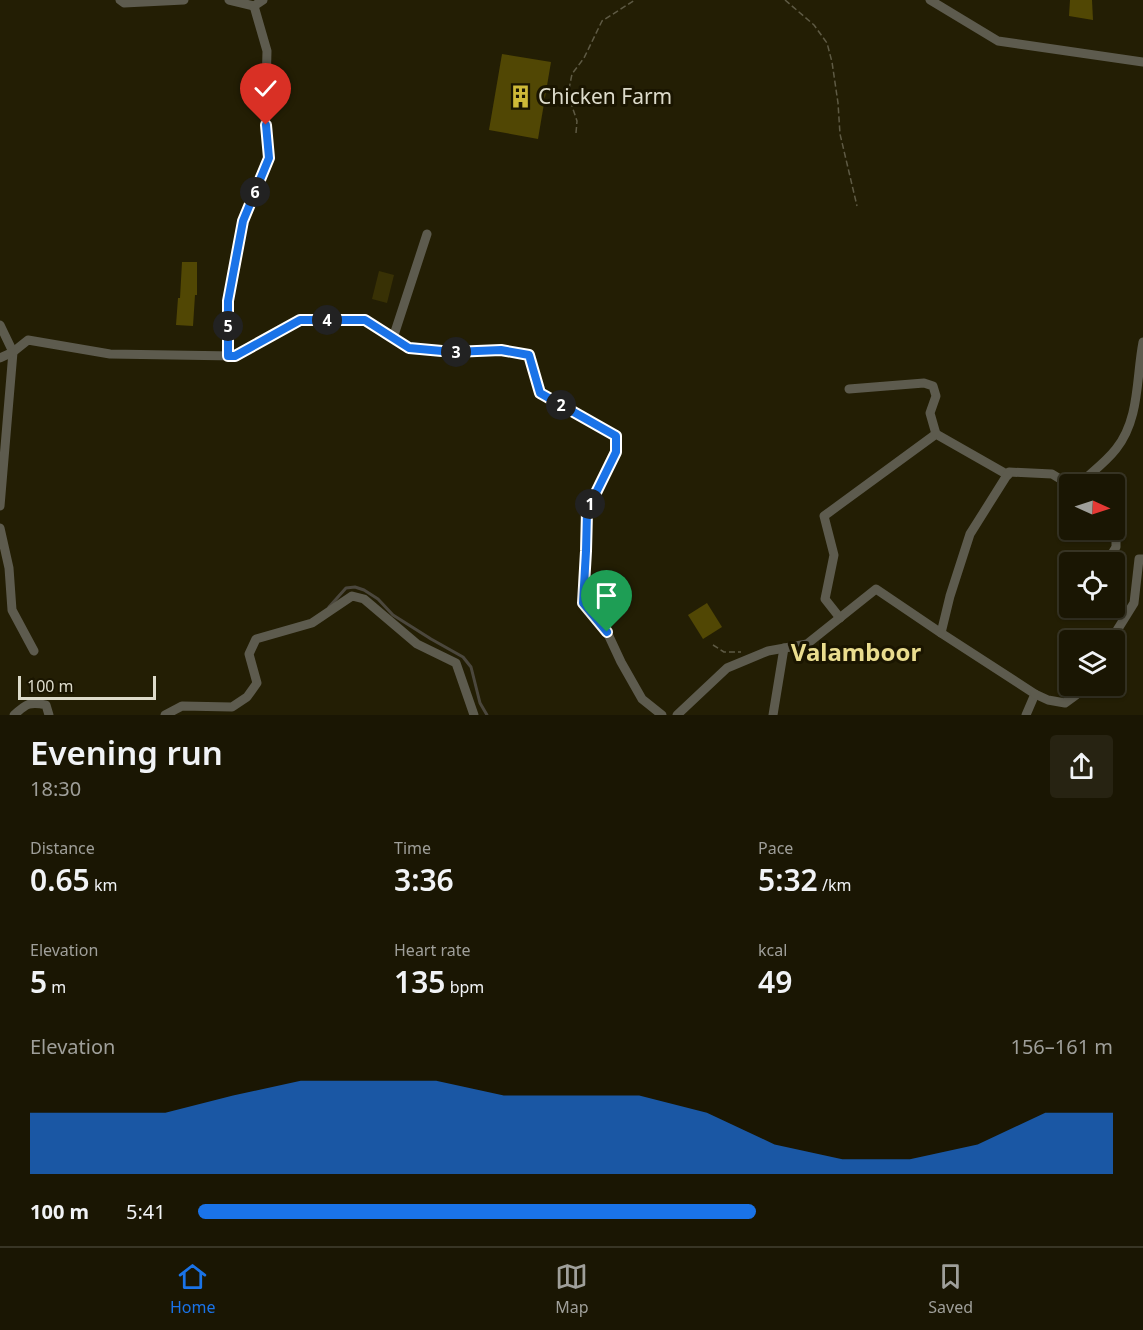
<!DOCTYPE html>
<html lang="en">
<head>
<meta charset="utf-8">
<style>
  body { margin:0; font-family:"Noto Sans",sans-serif; background:#272312; color:#f1f3f6; height:100vh; display:flex; flex-direction:column; font-size:22px; white-space:nowrap }
  * { box-sizing:border-box; margin:0 }
  p { font-size:20px; color:#9f9f9a }
  .icon { flex:none; width:33px; height:33px; fill:none; stroke:currentColor; stroke-width:2; stroke-linecap:round; stroke-linejoin:round }
  .map { position:relative; height:715px; overflow:hidden }
  .panel { display:flex; flex-direction:column; background:#1a1603; flex:1 }
  .panel>* { flex:none }
  .needle { width:39px; rotate:93deg }
  .tools { position:absolute; left:1059px; top:474px; display:grid; gap:12px }
  .tools a { display:grid; place-items:center; width:66px; height:66px; border-radius:6px; background:#1a1603; box-shadow:0 2px 4px #0004,0 0 0 2px #383525; font-size:30px }
  .scale { position:absolute; left:18px; bottom:15px; width:138px; box-sizing:border-box; padding-left:6px; border:3px solid #dddbcb; border-top:0; font-size:16px; line-height:21px; white-space:nowrap; color:#dddbcb; -webkit-text-stroke:4px #1a1500; paint-order:stroke }
  .pin { position:absolute; display:grid; place-items:center; width:51px; height:51px; color:#fff; margin:-62px -26px; border-radius:50% 50% 50% 0; rotate:-45deg; box-shadow:0 0 6px #0007 }
  .pin .icon { rotate:45deg }
  .km { position:absolute; width:30px; height:30px; margin:-15px; border-radius:50%; background:#222; color:#fff; font-size:16px; line-height:30px; text-align:center }
  .round { display:grid; place-items:center; flex:none; width:63px; height:63px; border-radius:6px; background:#272312 }
  .summary { display:flex; align-items:center; justify-content:space-between; height:102px; padding:0 30px }
  h1 { font-size:33px; font-weight:600; line-height:45px }
  .figures { display:grid; grid-template-columns:repeat(3,1fr); gap:9px; height:102px; padding:6px 30px }
  .figures div { display:grid; align-content:center }
  .figures b { font-size:30px; font-weight:600 }
  .figures small { font-size:16px; font-weight:400 }
  .figures p { font-size:16px }
  .chart { height:168px; padding:12px 30px }
  .chart p { display:flex; justify-content:space-between }
  .chart svg { width:100%; height:108px; margin-top:6px; fill:#1a73e8; opacity:.7 }
  ul { padding:0 30px; list-style:none; font-size:20px }
  li { display:grid; grid-template-columns:96px 72px 1fr; align-items:center; height:45px }
  li i { height:15px; border-radius:8px; background:#1a73e8 }
  .menu { display:flex; justify-content:space-around; align-items:center; height:84px; border-top:2px solid #383525; background:#1a1603; font-size:16px; color:#9f9f9a }
  .menu a { display:grid; justify-items:center; gap:3px }
  .menu .on { color:#1a73e8 }
  .map>svg:first-child { display:block }
  .green { fill:#383105 }
  .lines { fill:none; stroke-linecap:round; stroke-linejoin:round }
  .stream { stroke:#4b473d; stroke-width:3 }
  .building { fill:#514704 }
  .path { stroke:#5e5a44; stroke-width:1.5; stroke-dasharray:6 3; stroke-linecap:butt }
  .minor { stroke:#5d5b4e; stroke-width:9 }
  .route-casing { stroke:#fff; stroke-width:12 }
  .route { stroke:#1a73e8; stroke-width:8 }
  .labels { text-anchor:middle; dominant-baseline:central; stroke-width:6; stroke-linejoin:round; paint-order:stroke }
  .poi-label { font-size:21px; fill:#dddbcb; stroke:#1a1500; text-anchor:start }
  .quarter-label { font-size:24px; font-weight:bold; fill:#eadd8e; stroke:#1a1500 }
</style>
</head>
<body>
<div class="map">
<svg width="1143" height="715" viewBox="0 0 1143 715">
  <rect width="100%" height="100%" fill="#231e04"/>
  <polygon class="green" points="379,271 394,275 387,303 372,299"/>
  <g class="lines">
    <polyline class="stream" points="329,607 346,588 355,587 364,590 378,599 393,615 431,639 463,657 471,667 480,703 487,715"/>
  </g>
  <g class="building">
    <polygon points="1070,0 1092,0 1093,20 1069,16"/>
    <polygon points="502,54 551,62 538,139 489,130"/>
    <polygon points="182,262 197,262 197,295 195,295 193,326 176,325 178,298 180,298"/>
    <polygon points="707,603 722,627 703,639 688,615"/>
  </g>
  <g class="lines">
    <g class="path">
      <polyline points="785,0 814,25 827,43 832,62 838,103 840,134 857,206"/>
      <polyline points="576,133 577,121 568,94 572,74 584,58 602,21 635,0"/>
      <polyline points="713,645 724,652 741,652"/>
    </g>
    <g class="minor">
      <polyline points="120,0 124,3 184,0"/>
      <polyline points="229,0 254,6"/>
      <polyline points="930,0 998,41 1143,62"/>
      <polyline points="0,325 13,352 0,506"/>
      <polyline points="393,338 427,234"/>
      <polyline points="228,356 228,301 243,221 269,158 265,125 267,51 254,6 263,0"/>
      <polyline points="0,358 13,352 28,340 110,354 235,356 300,320 365,320 409,348 453,352 501,350 529,355 540,393 616,436 616,452 587,511 586,551 583,603 607,632 621,662 642,699 662,715"/>
      <polyline points="849,389 924,383 933,386 936,396 930,413 936,434"/>
      <path d="M 1079,484 C 1091,473 1106,462 1116,449 C 1140,419 1136,378 1143,342"/>
      <polyline points="0,528 9,568 12,610 34,651"/>
      <polyline points="1107,562 1116,547 1116,517 1114,517"/>
      <polyline points="840,618 825,599 834,555 824,516 936,434 1008,475"/>
      <polyline points="941,633 1035,694 1026,715"/>
      <polyline points="1111,640 1134,603 1139,559 1143,559"/>
      <polyline points="1035,694 1048,700 1065,703 1076,695 1083,686"/>
      <path d="M 14,715 C 26,704 30,701 46,705 L 49,715"/>
      <polyline points="165,715 182,706 232,707 247,697 257,683 249,654 256,639 312,623 352,596 364,599 417,644 456,663 474,715"/>
      <polyline points="677,715 727,668 768,651 807,644 876,589 941,633 950,596 970,534 1009,472 1052,474 1070,485"/>
      <polyline points="773,715 784,648"/>
    </g>
  </g>
  <g class="lines">
    <defs>
      <polyline id="route" points="266,125 269,158 243,221 228,301 228,356 235,356 300,320 365,320 409,348 453,352 501,350 529,355 540,393 616,436 616,452 587,511 586,551 583,603 607,632"/>
    </defs>
    <use href="#route" class="route-casing"/>
    <use href="#route" class="route"/>
  </g>
  <defs>
    <symbol id="building-bare" viewBox="-9 -9 18 18"><path d="M-4-6H4V6H1V3H-1V6H-4ZM-2.5-4.3h1.7v1.8h-1.7ZM.8-4.3h1.7v1.8H.8ZM-2.5-1h1.7V.8h-1.7ZM.8-1h1.7V.8H.8Z" fill="#ceb938" stroke="#1a1500" stroke-width="2.5" paint-order="stroke"/></symbol>
  </defs>
  <g fill-rule="evenodd">
    <use href="#building-bare" x="504" y="80" width="33" height="33"/>
  </g>
  <g class="labels">
    <g class="poi-label">
      <text x="538" y="96">Chicken Farm</text>
    </g>
    <g class="quarter-label">
      <text x="856" y="651">Valamboor</text>
    </g>
  </g>
</svg>
<div class="tools">
<a><svg class="needle" viewBox="-14 -14 28 28"><path d="M0-13l5 13h-10z" fill="#e53935"/><path d="M0 13l5-13h-10z" fill="#9f9f9a"/></svg></a>
<a><svg class="icon" aria-label="locate" viewBox="0 0 24 24"><circle cx="12" cy="12" r="6"/><path d="M12 2v4M12 18v4M2 12h4M18 12h4"/></svg></a>
<a><svg class="icon" aria-label="layers" viewBox="0 0 24 24"><path d="M12 4l9 5-9 5-9-5zM3 14l9 5 9-5"/></svg></a>
</div>
<div class="scale">100 m</div>
<div class="pin" style="left:607px;top:632px;background:#1e9e55"><svg class="icon" aria-label="arrive" viewBox="0 0 24 24"><path d="M6 21V4h12l-3 4 3 4H6"/></svg></div>
<div class="pin" style="left:266px;top:125px;background:#d93025"><svg class="icon" aria-label="check" viewBox="0 0 24 24"><path d="M5 12l5 5 9-10"/></svg></div>
<b class="km" style="left:590px;top:504px">1</b>
<b class="km" style="left:561px;top:405px">2</b>
<b class="km" style="left:456px;top:352px">3</b>
<b class="km" style="left:327px;top:320px">4</b>
<b class="km" style="left:228px;top:326px">5</b>
<b class="km" style="left:255px;top:192px">6</b>
</div>
<section class="panel">
<div class="summary"><div><h1>Evening run</h1><p>18:30</p></div><a class="round"><svg class="icon" aria-label="share" viewBox="0 0 24 24"><path d="M12 15V3M7 8l5-5 5 5M5 13v7h14v-7"/></svg></a></div>
<div class="figures">
<div><p>Distance</p><b>0.65<small> km</small></b></div>
<div><p>Time</p><b>3:36</b></div>
<div><p>Pace</p><b>5:32<small> /km</small></b></div>
</div>
<div class="figures">
<div><p>Elevation</p><b>5<small> m</small></b></div>
<div><p>Heart rate</p><b>135<small> bpm</small></b></div>
<div><p>kcal</p><b>49</b></div>
</div>
<div class="chart"><p><span>Elevation</span>156–161 m</p>
<svg viewBox="0 0 160 44" preserveAspectRatio="none"><path d="M0 44V19L10 19L20 19L30 12L40 6L50 6L60 6L70 12L80 12L90 12L100 19L110 32L120 38L130 38L140 32L150 19L160 19V44z"/></svg>
</div>
<ul>
<li><b>100 m</b>5:41<i style="width:61%"></i></li>
</ul>
</section>
<nav class="menu">
<a class="on"><svg class="icon" aria-label="home" viewBox="0 0 24 24"><path d="M3 11l9-7 9 7M6 9v11h12V9"/></svg>Home</a>
<a><svg class="icon" aria-label="map" viewBox="0 0 24 24"><path d="M3 6l6-2 6 2 6-2v14l-6 2-6-2-6 2zM9 4v14M15 6v14"/></svg>Map</a>
<a><svg class="icon" aria-label="saved" viewBox="0 0 24 24"><path d="M7 4h10v16l-5-4-5 4z"/></svg>Saved</a>
</nav>
</body>
</html>
